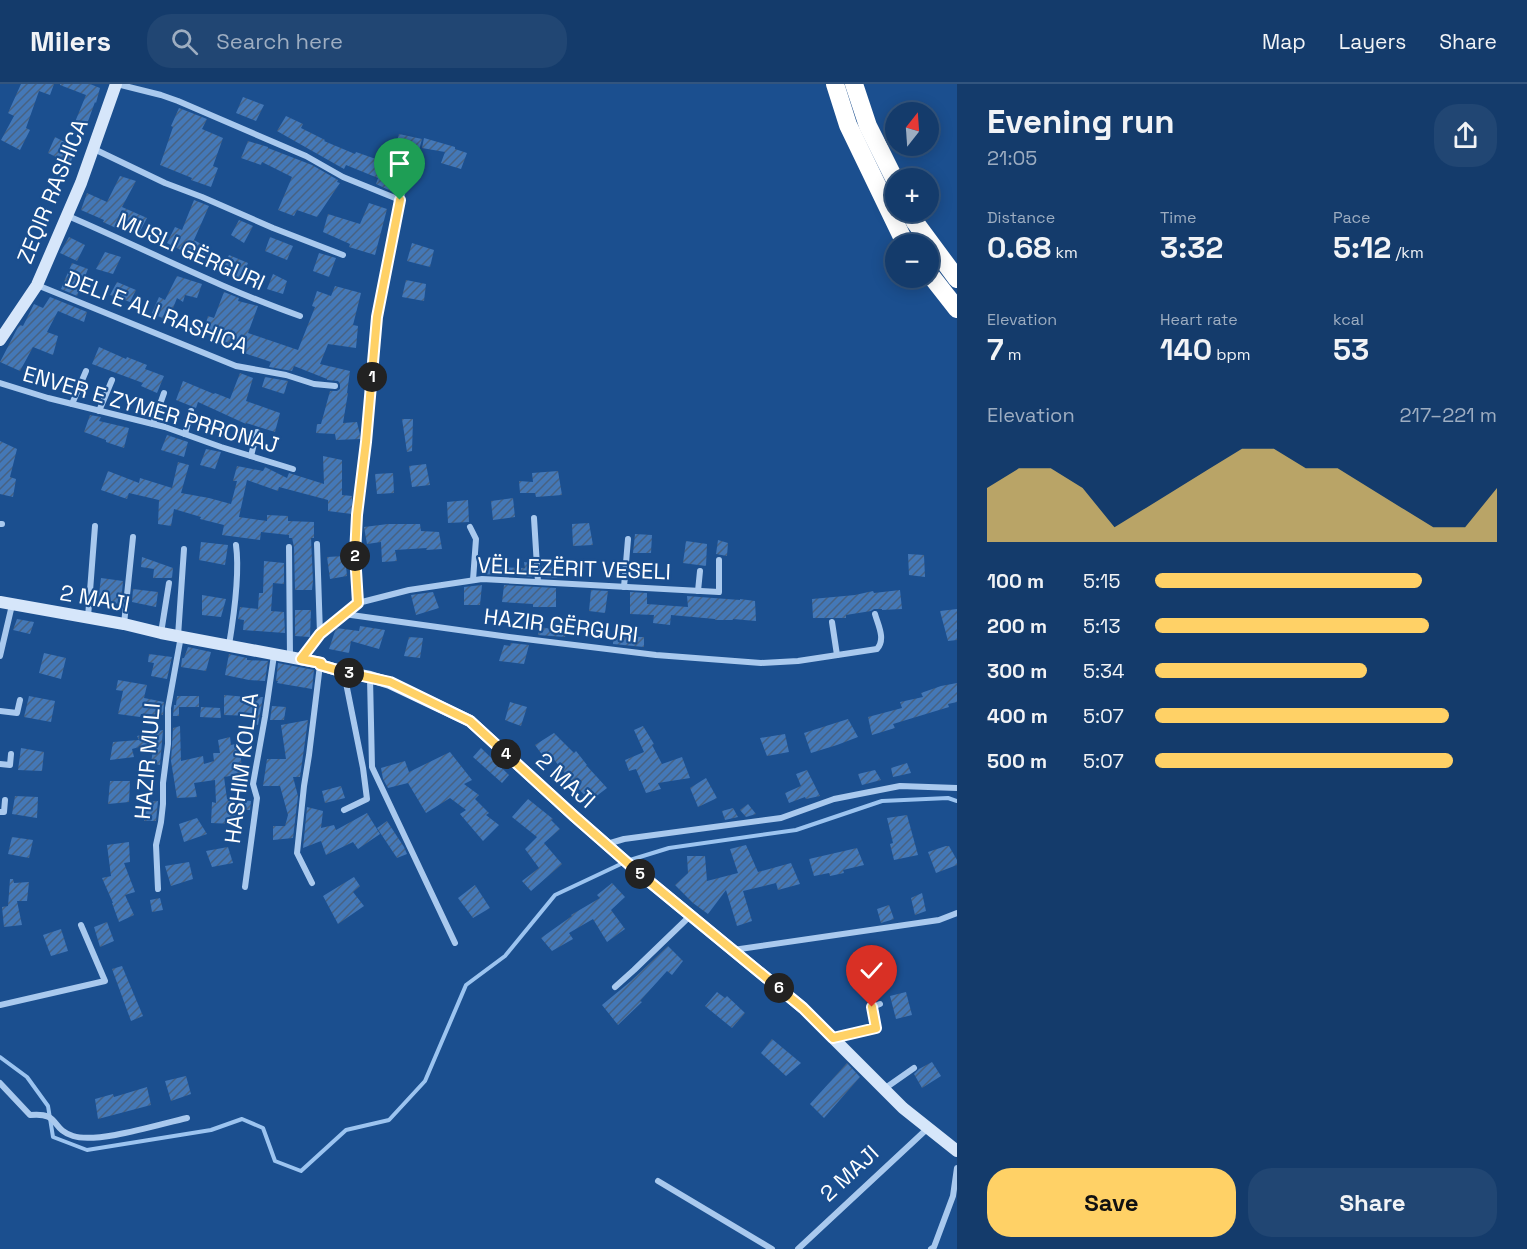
<!DOCTYPE html>
<html lang="en">
<head>
<meta charset="utf-8">
<style>
  body { margin:0; font-family:"Space Grotesk",sans-serif; background:#214673; color:#f1f3f6; height:100vh; display:flex; flex-direction:column; font-size:22px; white-space:nowrap }
  * { box-sizing:border-box; margin:0 }
  p { font-size:20px; color:#9dadc1 }
  .icon { flex:none; width:33px; height:33px; fill:none; stroke:currentColor; stroke-width:2; stroke-linecap:round; stroke-linejoin:round }
  .map { position:relative; flex:1; overflow:hidden }
  .details { display:flex; flex-direction:column; background:#143b6b; width:570px }
  .details>* { flex:none }
  .needle { width:39px; rotate:17deg }
  .tools { position:absolute; left:885px; top:18px; display:grid; gap:12px }
  .tools a { display:grid; place-items:center; width:54px; height:54px; border-radius:50%; background:#143b6b; box-shadow:0 3px 15px #0003,0 0 0 2px #33557e; font-size:30px }
  .pin { position:absolute; display:grid; place-items:center; width:51px; height:51px; color:#fff; margin:-62px -26px; border-radius:50% 50% 50% 0; rotate:-45deg; box-shadow:0 0 6px #0007 }
  .pin .icon { rotate:45deg }
  .km { position:absolute; width:30px; height:30px; margin:-15px; border-radius:50%; background:#222; color:#fff; font-size:16px; line-height:30px; text-align:center }
  .round { display:grid; place-items:center; flex:none; width:63px; height:63px; border-radius:24px; background:#214673 }
  .summary { display:flex; align-items:center; justify-content:space-between; height:102px; padding:0 30px }
  h1 { font-size:33px; font-weight:800; line-height:45px }
  .figures { display:grid; grid-template-columns:repeat(3,1fr); gap:9px; height:102px; padding:6px 30px }
  .figures div { display:grid; align-content:center }
  .figures b { font-size:30px; font-weight:800 }
  .figures small { font-size:16px; font-weight:400 }
  .figures p { font-size:16px }
  .chart { height:168px; padding:12px 30px }
  .chart p { display:flex; justify-content:space-between }
  .chart svg { width:100%; height:108px; margin-top:6px; fill:#ffd166; opacity:.7 }
  .action { display:flex; gap:12px; margin-top:auto; padding:12px 30px }
  .action a { flex:1; height:69px; border-radius:24px; background:#ffd166; color:#111; font-size:24px; font-weight:800; line-height:69px; text-align:center }
  .action a+a { background:#214673; color:#f1f3f6 }
  ul { padding:0 30px; list-style:none; font-size:20px }
  li { display:grid; grid-template-columns:96px 72px 1fr; align-items:center; height:45px }
  li i { height:15px; border-radius:8px; background:#ffd166 }
  header { display:flex; align-items:center; gap:36px; box-sizing:border-box; height:84px; padding:0 30px; background:#143b6b; border-bottom:2px solid #33557e }
  header strong { font-size:28px }
  nav { display:flex; gap:33px; margin-inline-start:auto; font-size:21px }
  .search { width:420px; height:54px; background:#214673; display:flex; align-items:center; gap:15px; box-sizing:border-box; padding:0 21px; border-radius:24px; color:#9dadc1; font-size:22px }
  main { display:flex; flex:1; min-height:0 }
  .map>svg:first-child { display:block }
  .lines { fill:none; stroke-linecap:round; stroke-linejoin:round }
  .stream { stroke:#9cc4f0; stroke-width:4 }
  .building { fill:url(#building-hatch) }
  .street { stroke:#a9c9ee; stroke-width:6 }
  .secondary { stroke:#d6e6fa; stroke-width:12 }
  .highway { stroke:#fff; stroke-width:18 }
  .route-casing { stroke:#fff; stroke-width:12 }
  .route { stroke:#ffd166; stroke-width:8 }
  .labels { text-anchor:middle; dominant-baseline:central; stroke-width:4.5; stroke-linejoin:round; paint-order:stroke }
  .street-label { font-size:22px; fill:#fff; stroke:#1b4f8f }
</style>
</head>
<body>
<header>
<strong>Milers</strong>
<div class="search"><svg class="icon" aria-label="search" viewBox="0 0 24 24"><circle cx="10" cy="10" r="6"/><path d="M15 15l6 6"/></svg>Search here</div>
<nav><a>Map</a><a>Layers</a><a>Share</a></nav>
</header>
<main>
<div class="map">
<svg width="957" height="1165" viewBox="0 0 957 1165">
  <defs>
    <pattern id="building-hatch" width="6" height="6" patternUnits="userSpaceOnUse" patternTransform="scale(1.5)"><rect width="6" height="6" fill="#4478b7"/><path d="M-1 1l2-2M0 6l6-6M5 7l2-2" fill="none" stroke="#486282"/></pattern>
  </defs>
  <rect width="100%" height="100%" fill="#1b4f8f"/>
  <g class="lines">
    <g class="stream">
      <polyline points="630,776 669,764 796,746 882,717 948,714 957,717"/>
      <polyline points="0,973 27,993 48,1022 53,1053 87,1066 211,1046 242,1035 263,1044 275,1077 301,1087 346,1046 389,1036 425,997 466,901 505,872 555,811 623,779"/>
    </g>
  </g>
  <g class="building">
    <polygon points="21,0 54,0 50,11 39,7 26,44 30,46 20,66 1,56 14,32 8,29"/>
    <polygon points="60,0 90,0 100,4 96,19 95,18 86,43 75,38 86,11 60,1"/>
    <polygon points="243,13 264,21 256,37 236,29"/>
    <polygon points="179,24 207,35 202,45 223,54 213,82 218,84 211,103 191,96 192,94 160,81 173,43 171,42"/>
    <polygon points="286,32 303,40 301,44 325,56 324,57 355,70 356,68 390,80 399,50 422,55 416,78 403,75 391,107 376,100 378,94 346,81 344,85 277,47"/>
    <polygon points="55,53 76,64 70,80 48,69"/>
    <polygon points="424,54 455,63 455,65 467,69 461,85 441,79 445,68 422,64"/>
    <polygon points="248,57 268,63 268,64 312,81 338,96 337,98 340,99 317,133 297,126 294,132 278,126 292,93 262,78 261,81 241,74"/>
    <polygon points="120,92 136,97 122,123 147,134 138,151 118,139 116,144 103,138 104,136 81,126 87,109 107,118"/>
    <polygon points="194,116 209,122 194,156 208,164 200,176 167,159 175,143 182,146"/>
    <polygon points="369,119 387,125 375,171 349,163 350,160 323,148 328,130 360,140"/>
    <polygon points="239,136 253,142 244,159 231,151"/>
    <polygon points="69,153 85,161 77,177 60,169"/>
    <polygon points="270,153 293,162 287,176 265,167"/>
    <polygon points="412,159 434,166 430,183 407,177"/>
    <polygon points="105,168 121,173 113,190 96,185"/>
    <polygon points="319,169 336,174 329,193 313,187"/>
    <polygon points="229,171 248,179 241,194 222,187"/>
    <polygon points="72,179 88,185 77,212 61,205"/>
    <polygon points="273,190 287,197 283,210 267,205"/>
    <polygon points="177,192 202,200 197,214 185,211 183,218 177,214 168,237 152,229 159,213 165,216"/>
    <polygon points="406,196 426,200 424,217 402,213"/>
    <polygon points="117,198 136,206 130,218 110,211"/>
    <polygon points="335,202 361,209 353,241 358,242 356,264 328,260 320,280 350,287 347,309 348,309 343,339 357,338 361,355 336,356 335,350 316,349 317,340 321,340 330,307 337,307 340,305 340,300 338,297 327,296 327,295 294,282 292,287 269,283 271,278 244,269 246,263 218,256 218,255 203,249 208,232 214,234 224,208 239,214 238,217 258,222 248,249 298,266 315,223 312,222 317,207 331,212"/>
    <polygon points="50,213 87,228 84,238 58,227 47,248 58,252 53,271 33,263 20,287 0,278 18,243 20,241 23,242 34,220 43,224"/>
    <polygon points="99,263 126,275 127,273 147,281 145,285 164,292 157,309 141,302 143,299 92,280"/>
    <polygon points="240,289 253,294 246,317 280,329 275,348 246,339 246,340 198,318 196,324 176,316 183,297 214,310 215,309 230,315"/>
    <polygon points="265,293 288,297 284,310 262,303"/>
    <polygon points="90,331 101,333 99,337 129,344 124,364 106,358 106,356 84,348"/>
    <polygon points="402,335 413,335 412,367 407,368"/>
    <polygon points="167,351 188,358 184,373 161,366"/>
    <polygon points="0,357 17,365 10,393 16,395 13,413 0,410"/>
    <polygon points="206,365 221,368 215,385 200,381"/>
    <polygon points="323,372 342,376 342,411 352,412 352,430 328,427 328,416 279,403 278,407 247,396 239,433 267,437 267,431 288,432 288,437 314,438 314,454 311,454 313,497 312,506 295,506 294,463 292,454 289,454 289,451 261,448 260,456 222,451 224,441 200,435 201,433 174,425 171,442 158,440 159,416 129,409 127,415 101,406 108,387 139,399 140,394 172,404 178,378 189,381 181,409 209,414 231,420 237,397 233,397 237,382 263,387 265,383 287,394 289,389 324,400"/>
    <polygon points="426,380 430,401 412,403 409,382"/>
    <polygon points="558,387 562,411 536,413 535,409 520,409 519,397 533,398 532,389"/>
    <polygon points="393,389 394,409 377,410 375,390"/>
    <polygon points="513,414 515,433 493,436 491,417"/>
    <polygon points="468,416 469,438 448,439 447,418"/>
    <polygon points="589,439 593,461 573,462 572,440"/>
    <polygon points="388,440 420,440 421,447 439,448 442,465 426,466 427,464 395,466 397,477 382,478 381,458 367,460 364,443"/>
    <polygon points="635,450 652,451 651,469 633,469"/>
    <polygon points="718,456 728,459 727,472 716,470"/>
    <polygon points="686,457 707,460 706,482 683,479"/>
    <polygon points="201,458 228,461 225,481 199,476"/>
    <polygon points="908,470 924,471 925,493 909,491"/>
    <polygon points="345,472 347,492 330,495 327,473"/>
    <polygon points="142,473 173,484 172,494 153,494 154,485 141,483"/>
    <polygon points="264,477 284,479 284,500 273,499 271,527 284,528 285,549 243,546 244,536 238,535 240,523 258,525 259,509 263,509"/>
    <polygon points="524,478 532,479 532,493 481,490 482,483 525,484"/>
    <polygon points="542,482 558,485 557,494 543,493"/>
    <polygon points="101,494 123,497 121,520 98,517"/>
    <polygon points="482,501 480,521 464,521 464,503"/>
    <polygon points="504,501 556,504 556,523 533,523 533,520 502,518"/>
    <polygon points="133,505 158,508 156,523 132,518"/>
    <polygon points="591,506 608,507 605,529 589,527"/>
    <polygon points="900,506 902,525 882,526 882,525 874,525 871,527 846,531 846,534 813,534 812,515 855,511 873,507 874,509"/>
    <polygon points="433,508 439,524 416,531 411,511"/>
    <polygon points="630,508 647,509 647,520 688,523 687,512 740,516 740,515 755,517 756,537 733,535 733,536 715,536 715,535 671,531 670,541 653,539 654,531 630,530"/>
    <polygon points="202,511 226,515 221,533 202,531"/>
    <polygon points="957,525 957,556 948,557 940,527"/>
    <polygon points="295,526 311,526 310,553 295,552"/>
    <polygon points="17,535 34,538 30,550 13,546"/>
    <polygon points="360,542 385,546 379,565 351,557 349,569 329,565 336,544 359,547"/>
    <polygon points="539,543 566,547 565,553 538,551"/>
    <polygon points="409,553 423,554 420,574 404,572"/>
    <polygon points="613,553 644,553 644,563 613,560"/>
    <polygon points="511,559 529,561 524,580 499,577 504,561 510,562"/>
    <polygon points="188,563 211,568 206,587 181,583 182,574 184,574"/>
    <polygon points="44,569 66,574 61,595 39,589"/>
    <polygon points="149,570 172,573 167,595 151,592 154,579 148,578"/>
    <polygon points="229,570 247,574 247,576 268,577 265,597 249,596 225,591"/>
    <polygon points="278,579 314,586 312,605 277,599 278,597 276,597"/>
    <polygon points="118,596 147,601 144,614 164,618 163,631 141,630 140,633 118,630 123,607 116,606"/>
    <polygon points="957,599 957,618 948,620 949,623 893,640 895,644 872,651 868,633 902,624 900,618 923,613 921,609 941,602"/>
    <polygon points="224,611 247,613 246,614 257,617 258,613 263,613 258,641 251,639 253,632 224,631"/>
    <polygon points="29,612 55,617 51,638 24,633"/>
    <polygon points="177,612 199,612 199,623 179,623 179,632 173,632 174,621 176,621"/>
    <polygon points="510,618 527,623 521,642 505,636"/>
    <polygon points="272,622 286,623 284,636 270,636"/>
    <polygon points="201,623 220,624 221,634 200,633"/>
    <polygon points="848,635 858,653 837,661 811,669 804,649"/>
    <polygon points="308,636 300,693 293,693 298,712 293,754 273,756 273,742 285,742 288,731 280,702 263,702 267,675 286,675 281,641"/>
    <polygon points="180,642 181,677 203,672 204,680 214,677 213,669 220,669 218,656 230,653 231,661 240,659 242,690 224,693 227,715 251,717 250,726 236,726 235,740 211,739 212,718 216,719 215,696 194,699 197,713 177,714 171,677 173,644"/>
    <polygon points="643,642 654,660 652,661 662,680 682,673 690,694 658,699 661,705 646,709 636,685 629,687 625,676 644,668 634,646"/>
    <polygon points="163,646 160,681 151,679 154,659 132,665 134,673 110,676 113,658 139,656 137,652"/>
    <polygon points="554,649 574,669 576,667 587,681 586,681 607,704 590,717 568,693 552,673 546,676 535,661"/>
    <polygon points="785,650 789,668 767,672 760,654"/>
    <polygon points="21,664 44,668 42,687 18,686"/>
    <polygon points="481,664 509,691 502,699 473,673"/>
    <polygon points="450,668 472,696 464,700 479,711 475,715 489,729 486,731 499,741 483,757 460,730 466,726 450,714 426,729 408,699 388,704 383,695 381,684 405,677 409,688"/>
    <polygon points="907,679 911,689 893,693 891,684"/>
    <polygon points="807,686 820,712 806,715 805,713 789,719 785,709 801,702 796,690"/>
    <polygon points="875,686 881,696 862,701 858,690"/>
    <polygon points="706,694 717,714 698,723 690,704"/>
    <polygon points="110,697 130,697 129,718 108,720"/>
    <polygon points="341,702 345,714 325,719 322,707"/>
    <polygon points="15,712 38,713 37,734 12,730"/>
    <polygon points="528,715 553,735 551,736 560,745 544,759 562,780 531,807 522,797 539,784 525,765 537,753 512,733"/>
    <polygon points="158,717 156,737 144,737 146,718"/>
    <polygon points="748,720 756,730 746,733 740,726"/>
    <polygon points="307,723 323,727 321,744 334,741 336,746 367,729 380,750 358,765 353,758 326,771 321,757 303,764"/>
    <polygon points="733,724 738,733 725,736 722,727"/>
    <polygon points="907,731 918,771 894,776 890,760 893,759 887,734"/>
    <polygon points="197,734 207,750 184,758 179,740"/>
    <polygon points="387,737 404,763 407,770 397,774 377,744"/>
    <polygon points="12,753 33,756 29,774 8,770"/>
    <polygon points="129,758 130,778 124,779 135,808 125,811 134,831 119,838 112,819 113,819 102,794 111,792 107,761"/>
    <polygon points="746,761 758,788 791,779 800,800 778,806 776,799 743,807 752,837 737,842 726,806 708,830 693,819 675,801 688,789 687,772 705,772 707,797 738,789 730,765"/>
    <polygon points="946,762 949,762 957,776 957,781 936,789 928,768"/>
    <polygon points="228,763 233,779 212,783 206,767"/>
    <polygon points="857,764 864,781 843,786 844,789 830,792 829,789 814,792 809,775"/>
    <polygon points="189,778 193,795 171,802 165,782"/>
    <polygon points="354,793 360,802 353,808 364,822 338,840 323,812"/>
    <polygon points="10,795 13,795 14,799 29,798 27,817 17,817 22,841 4,843 2,823 8,822"/>
    <polygon points="612,799 625,813 611,826 625,845 607,858 593,835 569,849 573,855 552,867 541,854 572,832 571,831 600,814 597,811"/>
    <polygon points="475,801 490,824 473,834 458,814"/>
    <polygon points="922,809 926,827 915,831 911,814"/>
    <polygon points="160,814 163,826 152,828 150,816"/>
    <polygon points="889,821 894,835 881,839 877,825"/>
    <polygon points="107,838 114,857 100,863 94,843"/>
    <polygon points="61,845 68,867 51,872 43,851"/>
    <polygon points="668,862 683,877 672,891 667,887 640,917 642,918 618,941 602,921 631,897"/>
    <polygon points="122,882 143,932 131,937 112,885"/>
    <polygon points="717,908 725,914 727,912 745,929 732,944 705,922"/>
    <polygon points="906,908 912,931 896,935 890,912"/>
    <polygon points="772,955 801,979 786,992 761,969"/>
    <polygon points="932,978 941,992 922,1004 914,990 919,985"/>
    <polygon points="847,979 860,993 824,1034 810,1020"/>
    <polygon points="186,992 191,1010 171,1017 165,997"/>
    <polygon points="147,1003 151,1021 98,1035 95,1015 113,1010 114,1013"/>
  </g>
  <g class="lines">
    <g class="street">
      <polyline points="117,0 161,11 178,17 306,72 343,93 400,116"/>
      <polyline points="94,65 165,99 202,113 273,144 343,171"/>
      <polyline points="407,84 377,233 366,358 357,431 355,470 358,519 409,506 482,495 719,508 719,476"/>
      <path d="M 68,132 C 145,165 220,204 300,232"/>
      <polyline points="37,201 236,282 286,291 314,300 335,302"/>
      <polyline points="0,299 48,314 165,343 221,363 293,385"/>
      <polyline points="72,320 86,287"/>
      <polyline points="99,327 112,296"/>
      <polyline points="153,340 164,309"/>
      <polyline points="185,350 191,327"/>
      <polyline points="251,372 257,348"/>
      <polyline points="534,434 538,498"/>
      <polyline points="0,440 2,440"/>
      <polyline points="470,443 476,455 473,496"/>
      <polyline points="317,460 320,550"/>
      <polyline points="289,463 290,573"/>
      <polyline points="624,503 628,455"/>
      <polyline points="698,507 700,487"/>
      <polyline points="344,530 358,519"/>
      <polyline points="88,533 95,442"/>
      <polyline points="832,538 837,571"/>
      <polyline points="124,540 133,453"/>
      <polyline points="161,549 169,499"/>
      <polyline points="178,552 184,465"/>
      <path d="M 229,561 C 234,531 240,490 236,461"/>
      <polyline points="0,572 12,521"/>
      <path d="M 302,575 L 320,550 L 344,530 L 509,553 L 656,571 L 761,579 L 798,577 L 877,565 C 886,555 878,541 875,530"/>
      <polyline points="344,589 363,684 367,715 344,726"/>
      <polyline points="370,594 372,683 455,859"/>
      <polyline points="0,627 17,629 20,616"/>
      <polyline points="0,680 10,681 11,670"/>
      <polyline points="0,728 4,728 5,716"/>
      <polyline points="607,760 624,755 781,734 834,715 900,702 957,704"/>
      <polyline points="312,799 297,769 304,702 309,671 320,581"/>
      <polyline points="245,803 257,714 253,700 265,633 274,571"/>
      <polyline points="158,805 156,761 161,738 163,720 163,699 168,660 168,624 181,552"/>
      <polyline points="733,866 939,836 957,829"/>
      <polyline points="615,903 634,886 690,832"/>
      <polyline points="0,921 105,897 81,841"/>
      <polyline points="834,954 876,944 872,923 880,920"/>
      <path d="M 0,999 L 30,1031 C 61,1028 50,1045 73,1052 C 97,1060 160,1040 187,1034"/>
      <polyline points="884,1005 914,984"/>
      <polyline points="658,1097 772,1165"/>
      <polyline points="798,1165 928,1044"/>
      <polyline points="931,1165 934,1163 953,1112 957,1084"/>
    </g>
    <g class="secondary">
      <polyline points="0,256 37,201 81,99 116,0"/>
      <polyline points="0,518 124,540 161,549 321,579 320,581 344,588 370,593 390,599 470,637 574,732 639,789 803,924 903,1024 957,1067"/>
    </g>
    <g class="highway">
      <polyline points="835,0 848,41 903,155 907,160"/>
      <polyline points="854,0 868,42 896,98"/>
      <polyline points="910,128 915,138 957,195"/>
      <polyline points="928,188 957,225"/>
    </g>
  </g>
  <g class="lines">
    <defs>
      <polyline id="route" points="400,116 377,233 366,358 357,431 355,470 358,519 320,550 301,575 321,579 320,581 344,588 390,598 470,637 574,732 639,789 803,924 833,954 876,944 872,923"/>
    </defs>
    <use href="#route" class="route-casing"/>
    <use href="#route" class="route"/>
  </g>
  <g class="labels">
    <g class="street-label">
      <text transform="translate(52 107) rotate(-68)">ZEQIR RASHICA</text>
      <text transform="translate(191 167) rotate(24)">MUSLI GËRGURI</text>
      <text transform="translate(157 228) rotate(21)">DELI E ALI RASHICA</text>
      <text transform="translate(151 325) rotate(16)">ENVER E ZYMER PRRONAJ</text>
      <text transform="translate(574 484) rotate(2)">VËLLEZËRIT VESELI</text>
      <text transform="translate(95 514) rotate(10)">2 MAJI</text>
      <text transform="translate(561 541) rotate(7)">HAZIR GËRGURI</text>
      <text transform="translate(147 677) rotate(-85)">HAZIR MULI</text>
      <text transform="translate(241 684) rotate(-83)">HASHIM KOLLA</text>
      <text transform="translate(566 696) rotate(42)">2 MAJI</text>
      <text transform="translate(849 1089) rotate(-43)">2 MAJI</text>
    </g>
  </g>
</svg>
<div class="tools">
<a><svg class="needle" viewBox="-14 -14 28 28"><path d="M0-13l5 13h-10z" fill="#e53935"/><path d="M0 13l5-13h-10z" fill="#9dadc1"/></svg></a>
<a>+</a>
<a>−</a>
</div>
<div class="pin" style="left:400px;top:116px;background:#1e9e55"><svg class="icon" aria-label="arrive" viewBox="0 0 24 24"><path d="M6 21V4h12l-3 4 3 4H6"/></svg></div>
<div class="pin" style="left:872px;top:923px;background:#d93025"><svg class="icon" aria-label="check" viewBox="0 0 24 24"><path d="M5 12l5 5 9-10"/></svg></div>
<b class="km" style="left:372px;top:293px">1</b>
<b class="km" style="left:355px;top:472px">2</b>
<b class="km" style="left:349px;top:589px">3</b>
<b class="km" style="left:506px;top:670px">4</b>
<b class="km" style="left:640px;top:790px">5</b>
<b class="km" style="left:779px;top:904px">6</b>
</div>
<section class="details">
<div class="summary"><div><h1>Evening run</h1><p>21:05</p></div><a class="round"><svg class="icon" aria-label="share" viewBox="0 0 24 24"><path d="M12 15V3M7 8l5-5 5 5M5 13v7h14v-7"/></svg></a></div>
<div class="figures">
<div><p>Distance</p><b>0.68<small> km</small></b></div>
<div><p>Time</p><b>3:32</b></div>
<div><p>Pace</p><b>5:12<small> /km</small></b></div>
</div>
<div class="figures">
<div><p>Elevation</p><b>7<small> m</small></b></div>
<div><p>Heart rate</p><b>140<small> bpm</small></b></div>
<div><p>kcal</p><b>53</b></div>
</div>
<div class="chart"><p><span>Elevation</span>217–221 m</p>
<svg viewBox="0 0 160 44" preserveAspectRatio="none"><path d="M0 44V22L10 14L20 14L30 22L40 38L50 30L60 22L70 14L80 6L90 6L100 14L110 14L120 22L130 30L140 38L150 38L160 22V44z"/></svg>
</div>
<ul>
<li><b>100 m</b>5:15<i style="width:78%"></i></li>
<li><b>200 m</b>5:13<i style="width:80%"></i></li>
<li><b>300 m</b>5:34<i style="width:62%"></i></li>
<li><b>400 m</b>5:07<i style="width:86%"></i></li>
<li><b>500 m</b>5:07<i style="width:87%"></i></li>
</ul>
<div class="action"><a>Save</a><a>Share</a></div>
</section>
</main>
</body>
</html>
